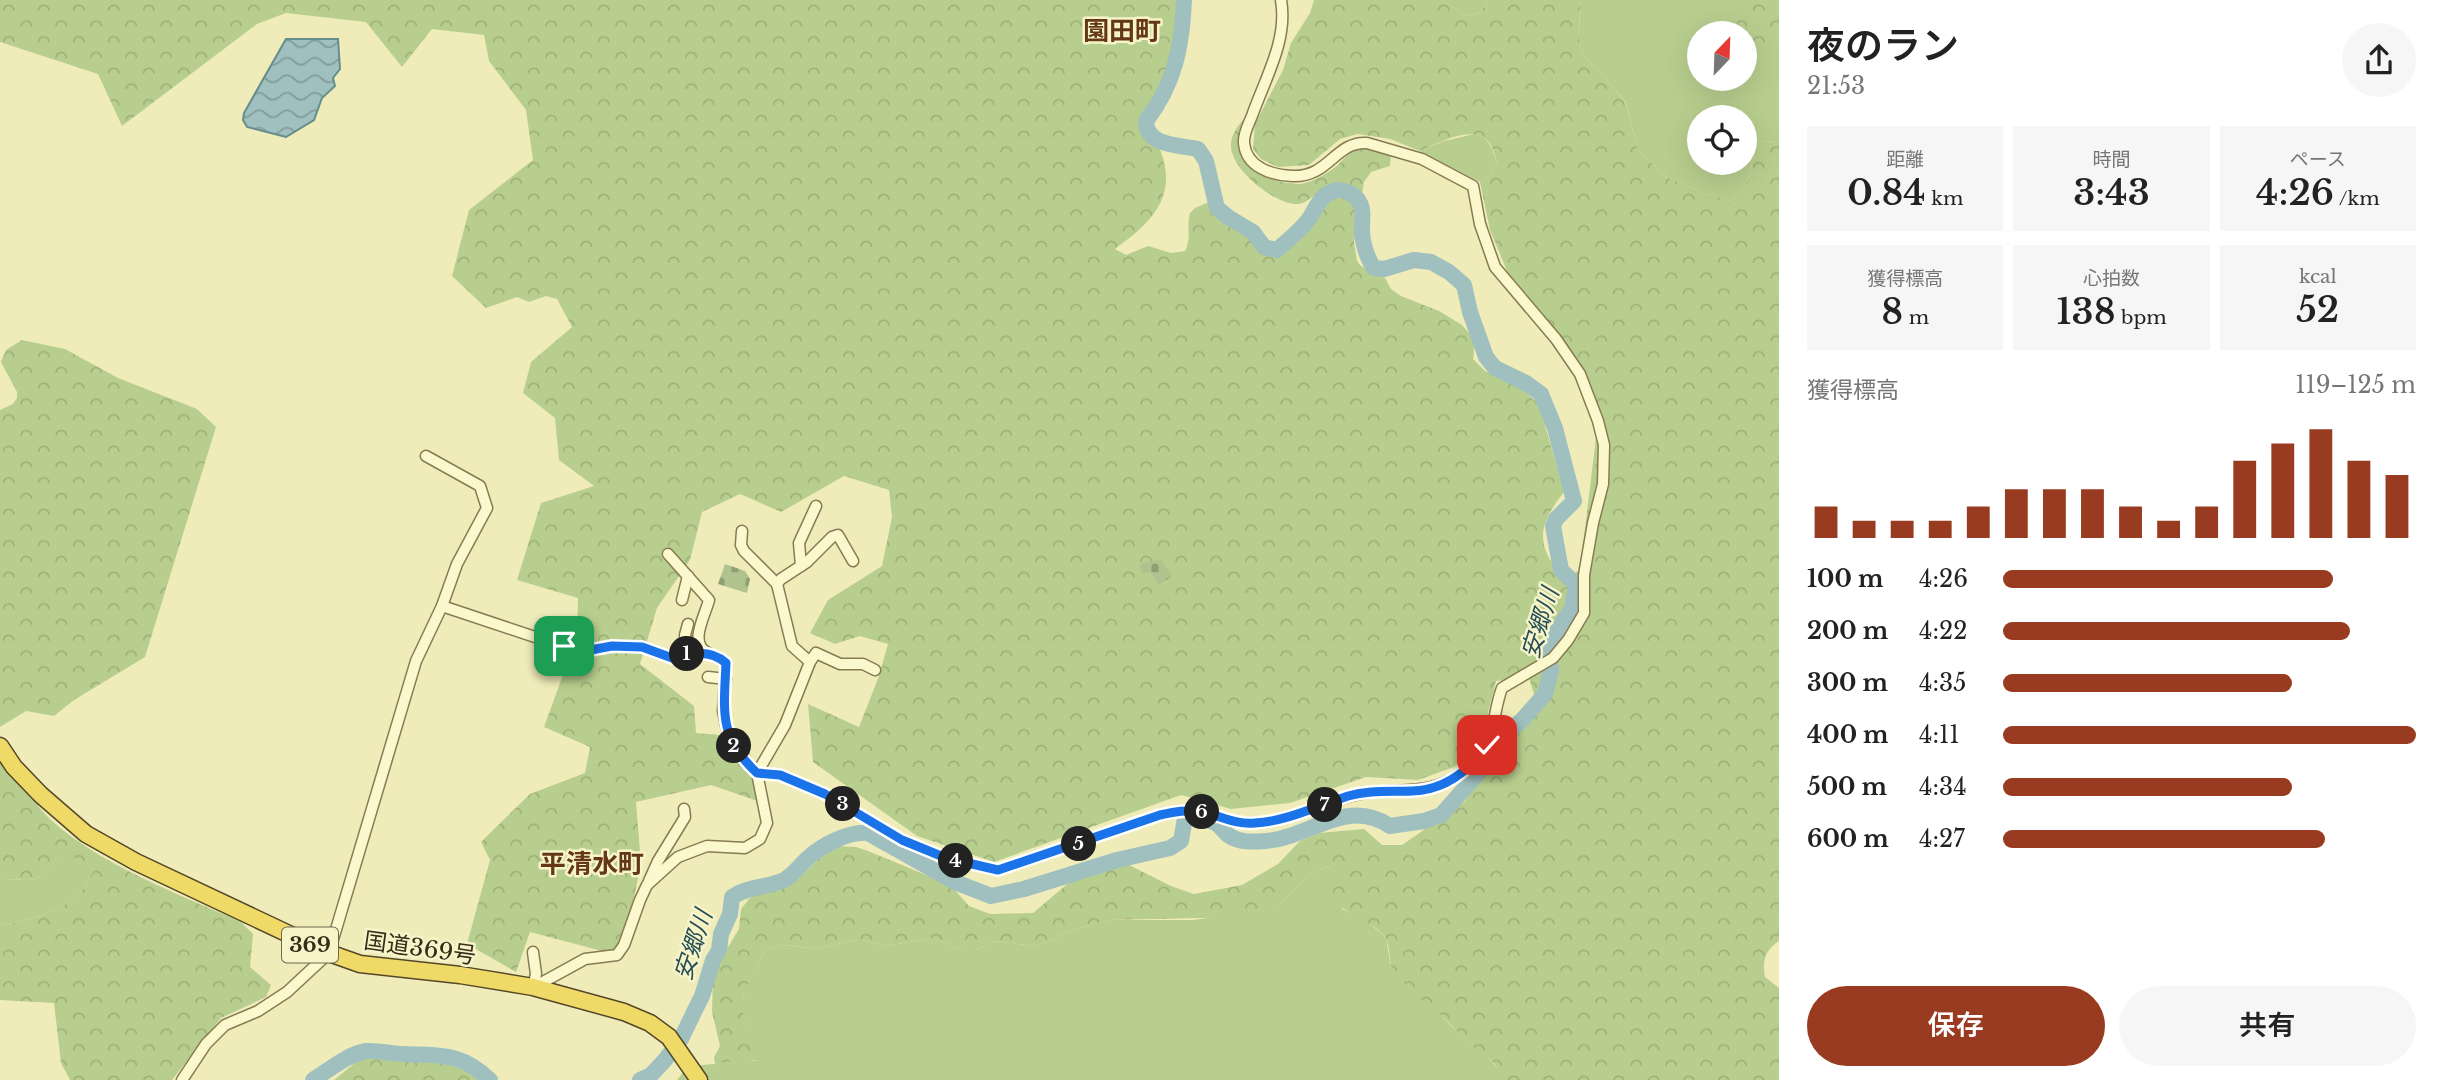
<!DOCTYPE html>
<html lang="ja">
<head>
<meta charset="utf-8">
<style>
  body { margin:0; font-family:"Libre Baskerville","Noto Sans JP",serif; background:#f6f6f6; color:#222; height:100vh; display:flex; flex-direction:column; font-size:26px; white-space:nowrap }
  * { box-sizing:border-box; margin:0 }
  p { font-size:23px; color:#767676 }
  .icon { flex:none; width:38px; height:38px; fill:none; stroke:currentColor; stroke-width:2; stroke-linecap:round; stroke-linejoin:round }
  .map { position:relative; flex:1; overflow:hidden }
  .details { display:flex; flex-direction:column; background:#fff; width:665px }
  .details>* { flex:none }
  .needle { width:46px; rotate:23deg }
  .controls { position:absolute; left:1687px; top:21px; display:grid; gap:14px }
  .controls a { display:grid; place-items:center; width:70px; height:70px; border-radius:50%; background:#fff; box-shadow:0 7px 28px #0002; font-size:35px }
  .pin { position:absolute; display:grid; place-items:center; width:60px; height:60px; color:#fff; margin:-30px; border-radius:14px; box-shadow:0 4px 10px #0006 }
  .km { position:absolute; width:35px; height:35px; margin:-18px; border-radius:50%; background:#222; color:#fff; font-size:19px; line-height:35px; text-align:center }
  .round { display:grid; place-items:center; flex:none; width:74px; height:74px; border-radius:37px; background:#f6f6f6 }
  .headline { display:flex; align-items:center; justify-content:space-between; height:119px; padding:0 28px }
  h1 { font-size:38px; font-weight:600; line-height:52px }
  .stats { display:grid; grid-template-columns:repeat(3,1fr); gap:10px; height:119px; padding:7px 28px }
  .stats div { display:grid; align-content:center; border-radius:0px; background:#f6f6f6; text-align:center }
  .stats b { font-size:35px; font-weight:600 }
  .stats small { font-size:19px; font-weight:400 }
  .stats p { font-size:19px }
  .chart { height:196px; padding:14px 28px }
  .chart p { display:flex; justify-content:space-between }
  .chart svg { width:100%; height:126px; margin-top:7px; stroke:#993b20; stroke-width:6 }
  .action { display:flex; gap:14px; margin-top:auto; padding:14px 28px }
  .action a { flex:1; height:80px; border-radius:42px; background:#993b20; color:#fff; font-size:28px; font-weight:600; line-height:80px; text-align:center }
  .action a+a { background:#f6f6f6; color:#222 }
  ul { padding:0 28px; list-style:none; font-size:23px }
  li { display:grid; grid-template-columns:112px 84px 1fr; align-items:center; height:52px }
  li i { height:18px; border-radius:9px; background:#993b20 }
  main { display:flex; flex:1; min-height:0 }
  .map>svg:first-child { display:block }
  .grass { fill:#b8ce8e; fill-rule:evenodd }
  .forest { fill:url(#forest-crowns) }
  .cemetery { fill:url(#cemetery-stones) }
  .water { fill:url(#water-waves); stroke:#668d8d; stroke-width:2 }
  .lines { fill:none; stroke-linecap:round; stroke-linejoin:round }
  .river { stroke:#9fc0be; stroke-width:16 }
  .minor-casing { stroke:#877b53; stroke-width:13 }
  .trunk-casing { stroke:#544729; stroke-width:19 }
  .minor { stroke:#fbf8cd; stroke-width:10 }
  .trunk { stroke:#efda68; stroke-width:16 }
  .route-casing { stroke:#fff; stroke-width:14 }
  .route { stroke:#1a73e8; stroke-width:9 }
  .labels { text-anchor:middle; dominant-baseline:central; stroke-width:5; stroke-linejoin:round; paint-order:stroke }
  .shield { fill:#f7f4c9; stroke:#6f694e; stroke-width:2 }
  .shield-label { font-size:21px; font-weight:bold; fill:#352d19 }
  .street-label { font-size:23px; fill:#352d19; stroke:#f7f4c9 }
  .water-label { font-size:24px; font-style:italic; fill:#284e56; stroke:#f7f4c9 }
  .quarter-label { font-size:26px; font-weight:bold; fill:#643816; stroke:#f7f4c9 }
</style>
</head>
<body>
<main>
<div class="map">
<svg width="1779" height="1080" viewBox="0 0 1779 1080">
  <defs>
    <pattern id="forest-crowns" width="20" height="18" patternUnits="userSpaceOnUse" patternTransform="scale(1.75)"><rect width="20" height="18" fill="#b8ce8e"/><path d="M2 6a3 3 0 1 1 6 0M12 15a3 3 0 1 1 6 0" fill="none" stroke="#9fb17a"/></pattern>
    <pattern id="cemetery-stones" width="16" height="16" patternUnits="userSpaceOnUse" patternTransform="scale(1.75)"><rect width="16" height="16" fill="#b0c28e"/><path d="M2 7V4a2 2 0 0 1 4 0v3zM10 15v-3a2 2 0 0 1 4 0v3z" fill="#909e73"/></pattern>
    <pattern id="water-waves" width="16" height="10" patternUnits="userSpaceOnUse" patternTransform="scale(1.75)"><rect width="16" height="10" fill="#9fc0be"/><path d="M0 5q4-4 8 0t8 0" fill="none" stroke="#829c9a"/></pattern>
  </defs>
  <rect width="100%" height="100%" fill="#f0ecba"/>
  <g class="grass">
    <polygon points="1441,0 1489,0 1479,13 1467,16"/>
    <path d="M 1580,0 L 1779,0 L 1779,142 L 1761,141 C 1746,162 1758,180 1730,201 L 1704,193 L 1666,177 L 1638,150 L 1626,103 L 1613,87 L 1583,55 L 1579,42 ZM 1699,33 L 1745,33 L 1745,79 L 1699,79 ZM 1699,117 L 1745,117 L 1745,163 L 1699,163 Z"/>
    <path d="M 1474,134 C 1489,136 1492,149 1497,162 L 1487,179 L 1480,182 L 1420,151 L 1444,141 Z"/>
    <path d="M 65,854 L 78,858 L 94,870 C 90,877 85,888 79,894 C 62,912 24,922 0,925 L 0,879 C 36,879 36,887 58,856 Z"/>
    <polygon points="1327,866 1337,874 1342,909 1363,918 1384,936 1387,942 1390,963 1467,1042 1485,1054 1502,1073 1502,1080 677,1080 688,1066 715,1064 728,1060 756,1061 741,1009 747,983 766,950 783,945 817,949 859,939 885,946 934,938 963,950 976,950 994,941 1035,946 1079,928 1109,920 1193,920 1274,909 1310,875"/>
  </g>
  <g class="forest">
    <path d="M 0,0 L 1180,0 L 1176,42 L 1169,71 L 1147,124 C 1170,162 1177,194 1141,228 C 1133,236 1123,242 1115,249 L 1126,255 L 1148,246 L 1171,253 L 1185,251 C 1192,238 1186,226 1190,213 L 1195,208 L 1209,202 C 1226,223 1259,252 1289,242 L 1326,199 L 1315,195 C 1309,199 1303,205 1296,204 C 1273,203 1230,169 1231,145 C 1231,135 1237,127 1243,120 C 1244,134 1236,142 1243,157 C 1251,175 1281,184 1299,184 C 1309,184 1326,174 1334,168 C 1343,162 1347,151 1359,148 C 1368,146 1382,152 1391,153 L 1390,166 L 1371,172 L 1364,182 L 1354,242 L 1357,261 L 1361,266 L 1385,278 L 1391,289 L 1401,296 L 1439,311 L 1462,325 L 1475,340 L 1473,359 L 1485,371 L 1518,386 L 1539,404 L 1564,492 C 1538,525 1534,545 1564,578 L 1580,570 L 1598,421 L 1574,361 L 1512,283 L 1490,230 L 1480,182 L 1487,179 L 1497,162 C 1495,156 1493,147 1488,141 C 1473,124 1438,143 1420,151 L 1390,139 L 1358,134 L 1340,139 L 1309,165 L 1278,167 L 1261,159 L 1253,149 L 1255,124 L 1283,70 L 1291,43 L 1310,13 L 1314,0 L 1441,0 L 1467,16 L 1479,13 L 1489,0 L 1580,0 L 1579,41 L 1583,55 L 1613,87 L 1626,104 L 1638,150 L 1666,177 L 1704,193 L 1730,201 C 1758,180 1746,162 1761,141 L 1779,142 L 1779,941 C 1765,950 1762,961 1765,977 L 1779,988 L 1779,1080 L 1502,1080 C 1500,1062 1480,1052 1467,1042 C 1459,1035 1453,1026 1445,1019 C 1428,1003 1408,991 1394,971 C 1387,961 1392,946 1384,936 C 1369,919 1348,914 1331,900 L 1337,874 L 1327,866 L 1310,875 L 1274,909 L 1248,917 L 1109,920 L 1079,928 L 1035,946 L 994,941 L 976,950 L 963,950 L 934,938 L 885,946 L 859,939 L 817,949 L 783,945 L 766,950 C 738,998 733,1010 763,1059 C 747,1063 731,1059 715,1064 L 714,1057 L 720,1046 L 712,1012 L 713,977 L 717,965 L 739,929 L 741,909 L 749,899 L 756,895 L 775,890 L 799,878 L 830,848 L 836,846 L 856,847 L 868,851 L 931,877 L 955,890 L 969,906 L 990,914 L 1033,913 L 1072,880 L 1125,863 L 1171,886 L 1194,894 L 1242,885 L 1278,864 L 1300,841 L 1319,833 L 1364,829 L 1382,845 L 1402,845 L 1464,802 L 1493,762 L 1539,710 L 1529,678 L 1496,681 L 1481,741 L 1454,767 L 1418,780 L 1366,777 L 1290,803 L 1231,809 L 1181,795 L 994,862 L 917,836 L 813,762 L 808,704 L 859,727 L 879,676 L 888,644 L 860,636 L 835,644 L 810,633 L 828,600 L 882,566 L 892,517 L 889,490 L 844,476 L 781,512 L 740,494 L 702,512 L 690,560 L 657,608 L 640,664 L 694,706 L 696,733 L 744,737 L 769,805 L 711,785 L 636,802 L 641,864 L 624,945 L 617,955 L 530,932 L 516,972 L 467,944 L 490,860 L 481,842 L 530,794 L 585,773 L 590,747 L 544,727 L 577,636 L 578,598 L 517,580 L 541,503 L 594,486 L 559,460 L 555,418 L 523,393 L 531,362 L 572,327 L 557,299 L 546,296 L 529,302 L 517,297 L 486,308 L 452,276 L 469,210 L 533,160 L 526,110 L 489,61 L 484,35 L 432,29 L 402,67 L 366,22 L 286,13 L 257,24 L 122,126 L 98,74 L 0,42 Z"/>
    <polygon points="1738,0 1779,0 1779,46 1773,48 1747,43 1745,33 1739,33 1736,20"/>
    <polygon points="22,340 65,349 118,378 197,409 216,427 145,657 74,700 54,716 26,711 0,727 0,410 13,404 17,398 17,392 1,362 6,350"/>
    <path d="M 0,750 C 15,770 33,804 51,820 C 102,866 179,894 241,922 L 253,934 L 250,967 L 271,985 L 266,997 L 221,1018 L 172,1080 L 70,1080 L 61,1063 L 54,1003 L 0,1000 L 0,925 C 25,922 61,912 79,894 C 85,888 90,877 94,870 C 83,862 72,853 58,856 C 36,887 36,879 0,879 Z"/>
    <path d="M 367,1057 C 404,1059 449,1055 479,1080 L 334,1080 L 361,1058 Z"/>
  </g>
  <g class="cemetery">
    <polygon points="1160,559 1172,576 1159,585 1150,572 1141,574 1140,564"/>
    <polygon points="725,564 745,571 750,579 747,593 718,584"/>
  </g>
  <polygon class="water" points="286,39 338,39 340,69 333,78 335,86 322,98 314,120 286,137 247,127 243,120 244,113"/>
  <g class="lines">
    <g class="river">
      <path d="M 313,1080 C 329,1070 348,1054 366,1051 C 379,1050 391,1054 404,1054 C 442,1056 460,1052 490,1080"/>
      <path d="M 640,1080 L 651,1075 L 665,1060 L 681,1039 L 696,1008 L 702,996 L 713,960 L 719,950 L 721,934 L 730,914 L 732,897 C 748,886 766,888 784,880 C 793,875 800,865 808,858 C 822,845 849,831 868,833 L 955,882 L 991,896 L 1024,889 L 1117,860 L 1170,848 L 1181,841 L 1185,818 C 1194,816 1209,819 1217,824 C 1221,827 1224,832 1228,835 C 1240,843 1253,842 1266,841 C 1311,837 1346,797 1390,826 L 1424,821 L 1441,815 L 1481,770 L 1503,737 L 1522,720 L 1545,694 L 1551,670 L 1549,654 L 1552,645 L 1559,627 L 1572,609 L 1576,585 L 1561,570 L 1553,526 L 1556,519 L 1574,501 L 1555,428 L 1541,394 L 1526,383 L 1495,368 L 1486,357 L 1470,312 L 1464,285 L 1449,272 L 1431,262 L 1414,260 L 1384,269 L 1374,268 C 1367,258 1361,240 1362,226 C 1362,221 1363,215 1362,210 C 1360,195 1342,185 1329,193 C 1319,198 1315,210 1309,219 C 1300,231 1288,240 1277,250 L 1264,247 L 1253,232 L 1228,217 L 1217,208 L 1206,161 L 1198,149 C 1178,145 1146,146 1146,121 C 1175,84 1182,46 1184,0"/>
    </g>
    <defs>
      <g id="minor">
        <polyline points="742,531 741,545 744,551 777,584"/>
        <path d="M 668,554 L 709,600 C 705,616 688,644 708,653"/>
        <polyline points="801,566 799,543 816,506"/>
        <polyline points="682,600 688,576"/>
        <path d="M 442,606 L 580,652 L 612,646 L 642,647 L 675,659 C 692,652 711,650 726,663 L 723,711 L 726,725 L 735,750 L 757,773 L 767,823 L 760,839 L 745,848 L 707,846 L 678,857 L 647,885 L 640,900 L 624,945 L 617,955 L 585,959 L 534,987"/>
        <polyline points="688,624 685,635 686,642 700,647"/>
        <polyline points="810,662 816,653 840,664 863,664 875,670"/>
        <polyline points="708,677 726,679"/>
        <path d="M 757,773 L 780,775 L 825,794 L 902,840 L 946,858 L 998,870 L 1160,815 C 1174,812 1189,809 1203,812 C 1221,816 1235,825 1254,823 C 1289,822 1318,804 1351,796 C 1393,785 1430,800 1467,769 C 1475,762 1483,754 1487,744 C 1495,726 1495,706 1502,688 L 1553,658 L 1568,640 L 1584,613 L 1584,575 L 1593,523 L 1603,484 L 1604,445 L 1598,421 L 1580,374 L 1556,339 L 1495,267 L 1480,224 L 1473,186 L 1422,159 L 1367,143 C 1335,141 1329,178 1292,176 C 1271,175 1246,167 1244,143 C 1243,133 1250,122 1253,113 C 1266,77 1288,39 1281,0"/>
        <polyline points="757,773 785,725 810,662 792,646 777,584 781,579 807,562 832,537 838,535 853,561"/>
        <polyline points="649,881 658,861 685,817 684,809"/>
        <polyline points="533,952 536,974 533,987"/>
        <polyline points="182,1080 206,1044 225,1025 258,1011 287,992 329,953 416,661 442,606 457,564 487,508 480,486 426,456"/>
      </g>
      <polyline id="trunk" points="0,746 14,767 41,795 86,834 136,862 329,953 360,964 460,975 533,987 624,1012 650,1023 669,1037 699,1080"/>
    </defs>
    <use href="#minor" class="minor-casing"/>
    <use href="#trunk" class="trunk-casing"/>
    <use href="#minor" class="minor"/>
    <use href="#trunk" class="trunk"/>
  </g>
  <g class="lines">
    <defs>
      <path id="route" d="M 564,646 L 580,652 L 612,646 L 642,647 L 675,659 C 692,652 711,650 726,663 C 724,711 718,737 757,773 L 780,775 L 825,794 L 902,840 L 946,858 L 998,870 L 1160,815 C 1174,812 1189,809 1203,812 C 1221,816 1236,825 1255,823 C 1288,821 1317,806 1348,796 C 1370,790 1390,792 1412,791 C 1445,790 1469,771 1487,745"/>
    </defs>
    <use href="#route" class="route-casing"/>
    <use href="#route" class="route"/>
  </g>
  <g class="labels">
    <rect class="shield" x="282" y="927.5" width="56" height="35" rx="5"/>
    <g class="shield-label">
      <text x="310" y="945">369</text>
    </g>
    <g class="street-label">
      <text transform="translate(420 948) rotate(8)">国道369号</text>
    </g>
    <g class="water-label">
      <text transform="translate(1540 623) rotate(-73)">安郷川</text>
      <text transform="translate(693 945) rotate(-72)">安郷川</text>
    </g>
    <g class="quarter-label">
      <text x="1122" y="31">園田町</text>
      <text x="592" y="864">平清水町</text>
    </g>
  </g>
</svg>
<div class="controls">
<a><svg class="needle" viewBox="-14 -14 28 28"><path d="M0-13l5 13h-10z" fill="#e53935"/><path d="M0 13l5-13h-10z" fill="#767676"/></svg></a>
<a><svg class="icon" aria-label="locate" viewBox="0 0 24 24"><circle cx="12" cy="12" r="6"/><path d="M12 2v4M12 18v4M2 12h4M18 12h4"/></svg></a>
</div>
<div class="pin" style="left:564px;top:646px;background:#1e9e55"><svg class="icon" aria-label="arrive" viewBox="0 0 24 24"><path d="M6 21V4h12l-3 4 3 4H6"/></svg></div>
<div class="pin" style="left:1487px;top:745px;background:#d93025"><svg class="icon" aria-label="check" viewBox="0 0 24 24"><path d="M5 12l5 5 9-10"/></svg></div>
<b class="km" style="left:687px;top:654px">1</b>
<b class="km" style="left:734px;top:746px">2</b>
<b class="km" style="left:843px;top:804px">3</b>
<b class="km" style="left:956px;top:861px">4</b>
<b class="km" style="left:1079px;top:844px">5</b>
<b class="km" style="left:1202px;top:812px">6</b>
<b class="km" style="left:1325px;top:805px">7</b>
</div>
<section class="details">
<div class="headline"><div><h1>夜のラン</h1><p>21:53</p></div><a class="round"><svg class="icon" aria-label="share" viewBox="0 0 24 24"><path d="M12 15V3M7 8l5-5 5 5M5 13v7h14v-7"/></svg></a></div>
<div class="stats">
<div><p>距離</p><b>0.84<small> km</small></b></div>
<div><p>時間</p><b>3:43</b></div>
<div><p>ペース</p><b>4:26<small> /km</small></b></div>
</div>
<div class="stats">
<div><p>獲得標高</p><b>8<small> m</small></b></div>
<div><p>心拍数</p><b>138<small> bpm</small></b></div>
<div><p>kcal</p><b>52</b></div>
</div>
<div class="chart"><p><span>獲得標高</span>119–125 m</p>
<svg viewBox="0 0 160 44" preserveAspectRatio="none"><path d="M5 44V33M15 44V38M25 44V38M35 44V38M45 44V33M55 44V27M65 44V27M75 44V27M85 44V33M95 44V38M105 44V33M115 44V17M125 44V11M135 44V6M145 44V17M155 44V22"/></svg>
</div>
<ul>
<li><b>100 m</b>4:26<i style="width:80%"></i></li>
<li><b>200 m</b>4:22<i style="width:84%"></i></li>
<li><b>300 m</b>4:35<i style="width:70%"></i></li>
<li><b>400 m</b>4:11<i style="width:100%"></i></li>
<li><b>500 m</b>4:34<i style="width:70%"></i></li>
<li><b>600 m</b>4:27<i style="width:78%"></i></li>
</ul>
<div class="action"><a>保存</a><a>共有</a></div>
</section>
</main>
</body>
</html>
